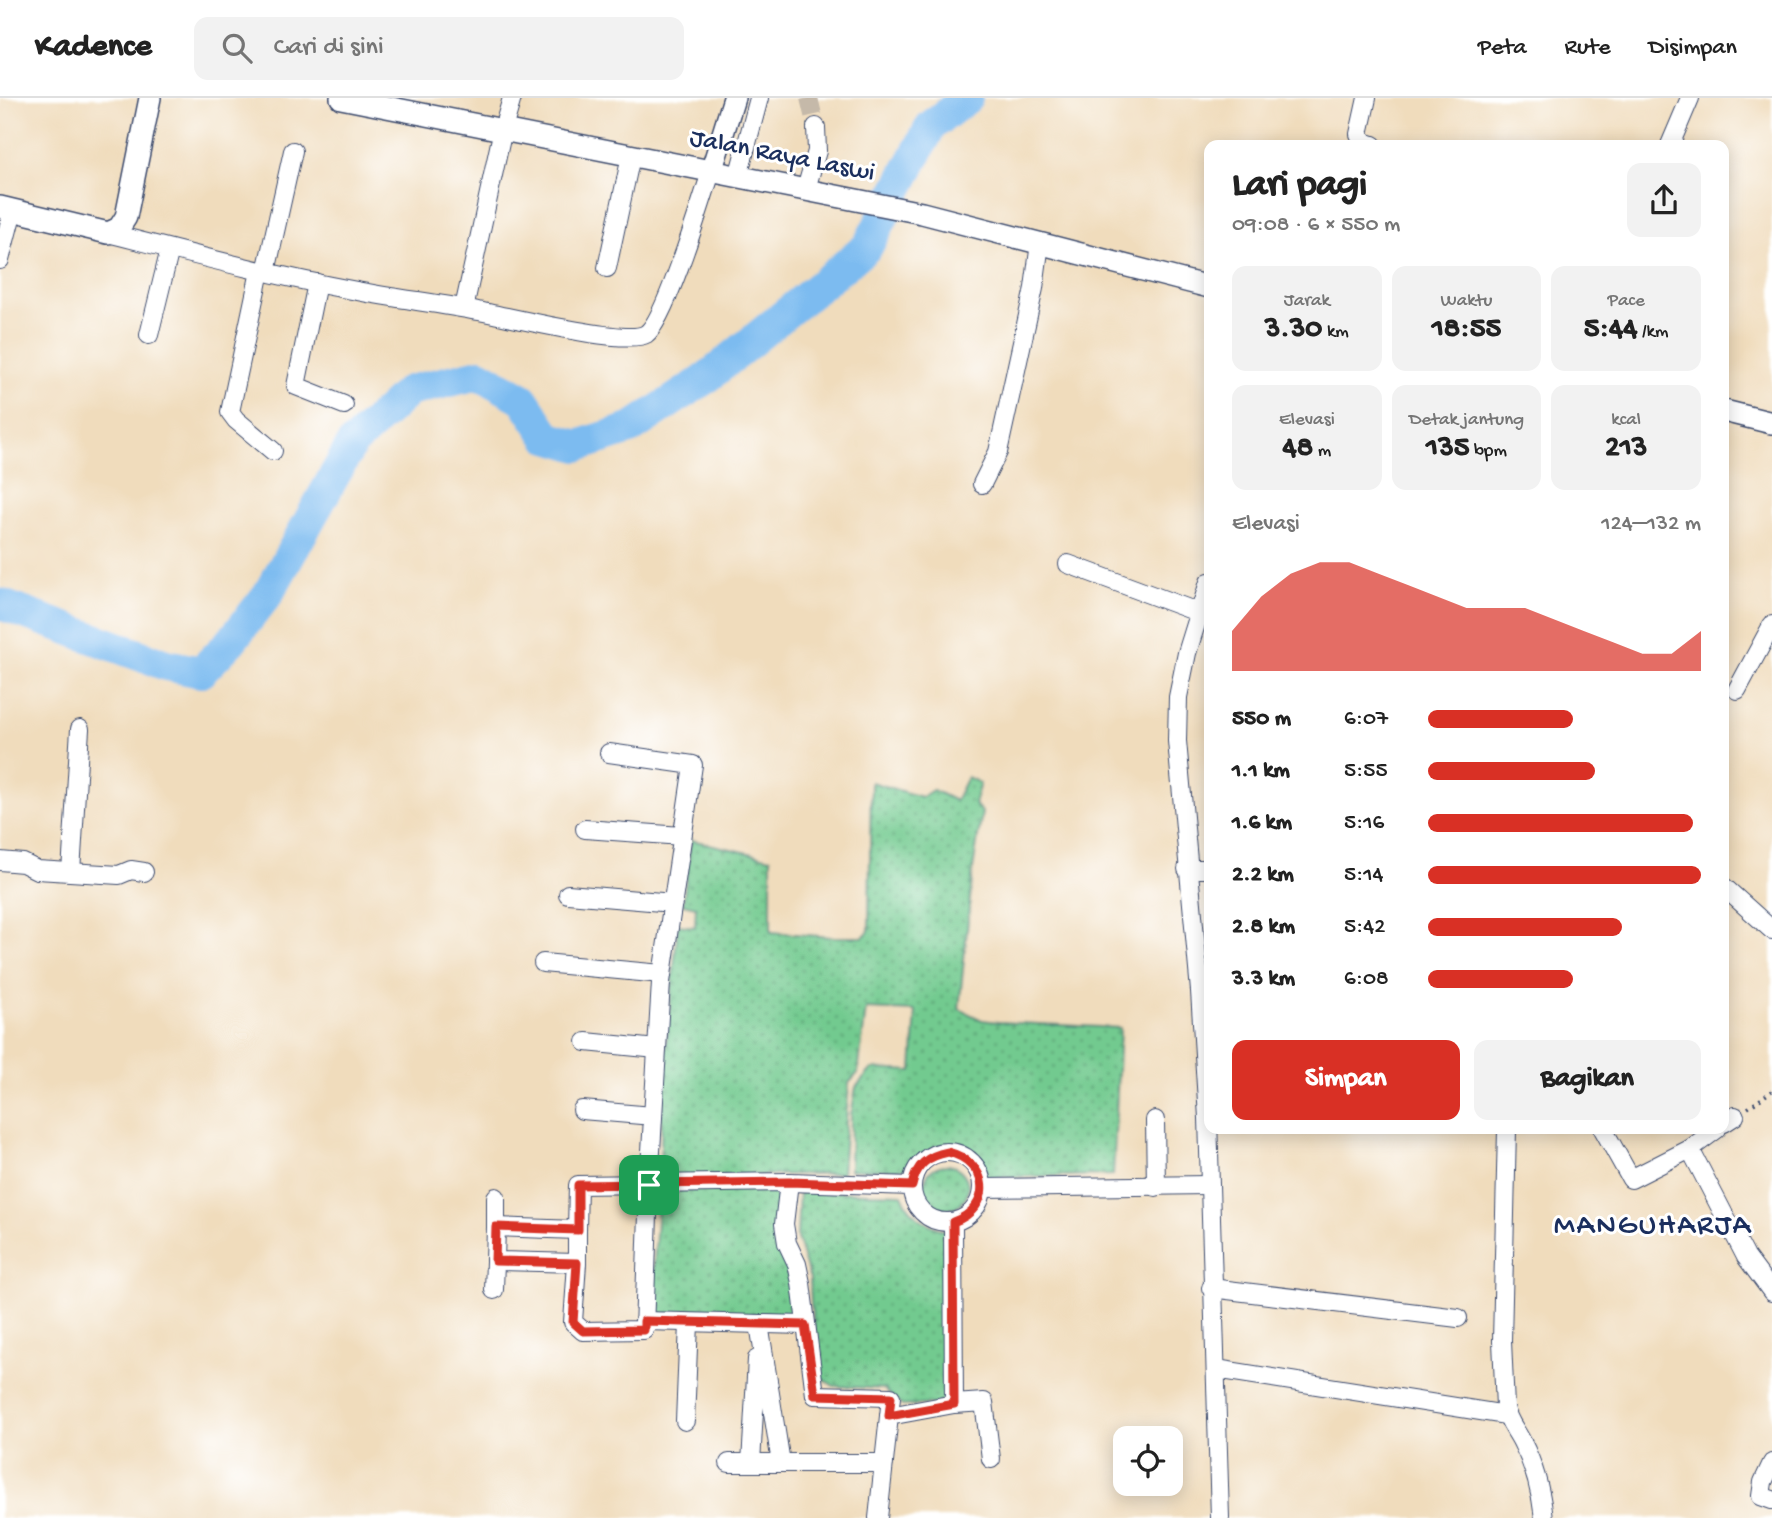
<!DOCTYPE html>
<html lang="id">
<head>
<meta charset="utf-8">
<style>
  body { margin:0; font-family:"Gochi Hand",sans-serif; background:#f2f2f2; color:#222; height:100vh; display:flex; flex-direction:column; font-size:26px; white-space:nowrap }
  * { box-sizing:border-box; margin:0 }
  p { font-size:23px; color:#767676 }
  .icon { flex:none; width:38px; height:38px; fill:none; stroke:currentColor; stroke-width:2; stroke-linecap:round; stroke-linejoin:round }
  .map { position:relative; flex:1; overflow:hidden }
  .panel { position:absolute; left:1204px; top:42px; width:525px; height:994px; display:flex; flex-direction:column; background:#fff; border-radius:14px; box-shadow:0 4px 18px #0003 }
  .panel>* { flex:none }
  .tools { position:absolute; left:1113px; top:1328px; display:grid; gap:14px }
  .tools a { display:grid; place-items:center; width:70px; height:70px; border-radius:14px; background:#fff; box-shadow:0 4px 18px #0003; font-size:35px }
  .pin { position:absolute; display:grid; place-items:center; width:60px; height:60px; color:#fff; margin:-30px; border-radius:14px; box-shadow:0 4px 10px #0006 }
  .round { display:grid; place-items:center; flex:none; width:74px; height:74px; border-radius:14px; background:#f2f2f2 }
  .overview { display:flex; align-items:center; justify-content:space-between; height:119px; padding:0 28px }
  h1 { font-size:38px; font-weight:700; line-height:52px }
  .figures { display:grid; grid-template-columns:repeat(3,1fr); gap:10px; height:119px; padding:7px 28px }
  .figures div { display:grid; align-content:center; border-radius:14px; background:#f2f2f2; text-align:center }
  .figures b { font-size:30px; font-weight:700 }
  .figures small { font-size:19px; font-weight:400 }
  .figures p { font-size:19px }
  .chart { height:196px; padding:14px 28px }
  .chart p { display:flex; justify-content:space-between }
  .chart svg { width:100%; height:126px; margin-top:7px; fill:#d93025; opacity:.7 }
  .primary-button { display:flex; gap:14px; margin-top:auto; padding:14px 28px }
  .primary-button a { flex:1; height:80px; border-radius:14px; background:#d93025; color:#fff; font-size:28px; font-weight:700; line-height:80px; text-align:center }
  .primary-button a+a { background:#f2f2f2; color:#222 }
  ul { padding:0 28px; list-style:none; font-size:23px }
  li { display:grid; grid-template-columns:112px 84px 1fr; align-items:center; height:52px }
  li i { height:18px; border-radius:9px; background:#d93025 }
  header { display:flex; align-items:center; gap:42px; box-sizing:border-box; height:98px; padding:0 35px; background:#fff; border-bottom:2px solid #e0e0e0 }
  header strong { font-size:33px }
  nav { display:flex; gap:38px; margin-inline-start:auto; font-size:24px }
  .search { width:490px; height:63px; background:#f2f2f2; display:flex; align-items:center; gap:18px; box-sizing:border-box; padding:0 24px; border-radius:14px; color:#767676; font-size:26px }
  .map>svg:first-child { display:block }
  .grass { fill:url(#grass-dots); stroke:#467c76; stroke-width:2 }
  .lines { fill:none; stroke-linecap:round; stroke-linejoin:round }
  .river { stroke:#7cbbf0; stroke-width:32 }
  .minor-tunnel { stroke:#c5b9a9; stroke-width:18; stroke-dasharray:18 9; stroke-linecap:butt }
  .minor-casing { stroke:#3b496c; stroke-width:20 }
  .major-casing { stroke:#3b496c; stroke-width:24 }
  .path { stroke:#3b496c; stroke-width:3.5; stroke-dasharray:2 5; stroke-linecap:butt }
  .minor { stroke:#fff; stroke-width:18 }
  .major { stroke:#fff; stroke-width:21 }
  .route-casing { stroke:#fff; stroke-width:14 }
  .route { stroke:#d93025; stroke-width:9 }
  .labels { text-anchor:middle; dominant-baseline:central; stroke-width:6; stroke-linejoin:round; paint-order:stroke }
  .street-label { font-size:26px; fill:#1b2f5e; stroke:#fff }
  .quarter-label { font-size:30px; letter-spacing:2px; fill:#1b2f5e; stroke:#fff }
</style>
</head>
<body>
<header>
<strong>Kadence</strong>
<div class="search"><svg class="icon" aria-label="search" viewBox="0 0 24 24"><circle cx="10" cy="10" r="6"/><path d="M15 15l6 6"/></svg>Cari di sini</div>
<nav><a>Peta</a><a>Rute</a><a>Disimpan</a></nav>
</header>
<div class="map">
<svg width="1772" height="1420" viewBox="0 0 1772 1420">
  <defs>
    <pattern id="grass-dots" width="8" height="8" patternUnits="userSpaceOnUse" patternTransform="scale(1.75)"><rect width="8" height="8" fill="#72ca8f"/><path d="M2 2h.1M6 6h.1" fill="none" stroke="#5da478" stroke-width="1.8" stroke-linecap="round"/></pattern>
  </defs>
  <rect width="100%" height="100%" fill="#fff"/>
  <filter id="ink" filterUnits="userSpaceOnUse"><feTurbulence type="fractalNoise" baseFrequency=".0143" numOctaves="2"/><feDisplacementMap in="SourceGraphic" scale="14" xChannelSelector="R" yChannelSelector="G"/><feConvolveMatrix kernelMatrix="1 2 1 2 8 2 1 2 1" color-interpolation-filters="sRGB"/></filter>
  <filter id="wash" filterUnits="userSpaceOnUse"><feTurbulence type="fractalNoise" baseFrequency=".00686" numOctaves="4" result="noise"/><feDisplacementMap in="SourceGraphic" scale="28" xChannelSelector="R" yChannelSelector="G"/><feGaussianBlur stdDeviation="1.57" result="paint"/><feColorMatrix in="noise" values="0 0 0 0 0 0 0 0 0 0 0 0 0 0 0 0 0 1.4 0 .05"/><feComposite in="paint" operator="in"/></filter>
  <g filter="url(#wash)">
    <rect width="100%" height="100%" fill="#f0dcbc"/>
    <g class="grass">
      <path d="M 967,679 L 980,685 L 974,706 L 982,714 L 973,771 L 959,911 L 982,922 L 998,924 L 1120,930 L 1113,1077 L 987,1079 L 983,1078 C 975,1057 968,1052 947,1046 L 917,1059 L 912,1071 L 850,1072 L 851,1017 L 856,989 L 872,971 L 912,973 L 916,913 L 866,911 L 858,975 L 849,985 L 842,1075 L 660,1080 L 663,981 L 678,827 L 695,829 L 696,809 L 683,806 L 691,742 L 771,760 L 771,834 L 831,839 L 863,839 L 869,833 L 871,684 L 921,699 L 933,692 L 955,703 Z"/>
      <circle cx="946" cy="1089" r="22"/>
      <polygon points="776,1090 791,1161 797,1213 796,1217 653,1216 651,1212 659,1093"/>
      <path d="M 799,1093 L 902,1096 C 910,1118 925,1126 946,1133 L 945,1297 L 938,1306 L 902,1308 L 884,1291 L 834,1288 L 821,1280 L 811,1207 L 810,1181 L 797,1140 Z"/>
    </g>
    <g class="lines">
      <polyline class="river" points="0,506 166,567 201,574 232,542 268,496 352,346 409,293 479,276 523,301 548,339 578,348 630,331 708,279 867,149 931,28 967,0"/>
    </g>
  </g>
  <g filter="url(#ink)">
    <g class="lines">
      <polyline class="minor-tunnel" points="809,0 816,29"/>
      <defs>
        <g id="minor">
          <polyline points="1367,0 1359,36 1364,44 1373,47"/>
          <polyline points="1670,47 1690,0"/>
          <polyline points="738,79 759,0"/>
          <polyline points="806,91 817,53 816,29"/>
          <path d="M 108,135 C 191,156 274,178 357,193 C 397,201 438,205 478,213 C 507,218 626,248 646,236 C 665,223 702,102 711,74"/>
          <polyline points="0,162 13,112"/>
          <polyline points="607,170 631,58"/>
          <polyline points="260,173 230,314 236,322 273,353"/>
          <polyline points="266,174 293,53"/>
          <polyline points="317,185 296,288 344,307"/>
          <polyline points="464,210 503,31 512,0"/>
          <polyline points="149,237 170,151"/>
          <polyline points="982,386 998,354 1034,190 1040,145"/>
          <polyline points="1068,466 1200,515"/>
          <polyline points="1209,484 1187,555 1178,599 1177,643 1200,893 1208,1020 1220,1420"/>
          <polyline points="1737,592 1772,527"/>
          <polyline points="585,731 682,738"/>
          <polyline points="0,763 23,765 37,772 119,777 131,772 144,774"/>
          <polyline points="1187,771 1209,771"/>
          <polyline points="71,774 80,631"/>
          <polyline points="1724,789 1772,832"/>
          <polyline points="568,796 673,805"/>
          <polyline points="543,865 662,876"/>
          <polyline points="586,944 657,951"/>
          <polyline points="582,1012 653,1018"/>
          <polyline points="1155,1022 1156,1089"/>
          <polyline points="1724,1025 1735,1018"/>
          <path d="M 1507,1031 L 1502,1243 L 1505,1309 C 1507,1322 1516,1332 1522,1344 C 1535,1369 1541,1393 1544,1420"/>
          <polyline points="1603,1031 1631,1081 1690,1051"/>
          <polyline points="1717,1031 1690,1051 1746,1159 1772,1194"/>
          <circle cx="947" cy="1089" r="35"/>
          <polyline points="789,1084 784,1126 787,1145 797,1166 801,1185 815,1297 891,1299 889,1318"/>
          <polyline points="982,1090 1209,1087"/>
          <polyline points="496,1099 496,1129"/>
          <polyline points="577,1132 577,1165 495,1163 496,1129 577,1132 578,1087 789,1084 912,1088"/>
          <polyline points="577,1165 573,1224 583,1233 644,1232 649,1087 661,884 693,667 609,655"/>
          <polyline points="1211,1190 1458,1220"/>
          <polyline points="494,1192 495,1163"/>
          <polyline points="644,1223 805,1227"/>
          <polyline points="759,1226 781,1365"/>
          <polyline points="1216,1271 1506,1317"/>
          <polyline points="954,1306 984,1304 991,1361"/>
          <polyline points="685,1323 689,1225"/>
          <polyline points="729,1365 884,1365"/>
          <polyline points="751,1365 757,1261"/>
          <polyline points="1772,1365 1763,1384 1761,1398 1772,1402"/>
          <polyline points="878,1420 889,1318 954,1306 953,1124"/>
        </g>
        <g id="major">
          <polyline points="341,0 922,115 1209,189"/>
          <polyline points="711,74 734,0"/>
          <polyline points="0,109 108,135 119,130 126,119 150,0"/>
          <polyline points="1724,313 1772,325"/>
        </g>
      </defs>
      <use href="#minor" class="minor-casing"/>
      <use href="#major" class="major-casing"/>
      <polyline class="path" points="1748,1010 1772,993"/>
      <use href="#minor" class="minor"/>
      <use href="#major" class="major"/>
    </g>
  </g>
  <g class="lines" filter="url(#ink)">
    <defs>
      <path id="route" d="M 948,1054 C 989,1064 995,1109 953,1124 L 954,1306 L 889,1318 L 891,1299 L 815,1297 L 805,1227 L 644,1223 L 644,1232 L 583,1233 L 573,1224 L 577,1165 L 495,1163 L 496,1129 L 578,1132 L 578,1087 L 789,1084 L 912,1088 C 916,1067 927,1058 948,1054 Z"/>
    </defs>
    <use href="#route" class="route-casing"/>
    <use href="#route" class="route"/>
  </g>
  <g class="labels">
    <g class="street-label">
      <text transform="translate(782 59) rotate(11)">Jalan Raya Laswi</text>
    </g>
    <g class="quarter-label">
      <text x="1653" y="1129">MANGUHARJA</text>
    </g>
  </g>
</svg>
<div class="tools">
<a><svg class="icon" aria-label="locate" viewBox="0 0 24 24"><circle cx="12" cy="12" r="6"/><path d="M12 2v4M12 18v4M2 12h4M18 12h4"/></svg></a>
</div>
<div class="pin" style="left:649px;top:1087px;background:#1e9e55"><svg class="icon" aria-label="arrive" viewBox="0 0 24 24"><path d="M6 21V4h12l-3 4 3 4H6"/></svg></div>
<section class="panel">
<div class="overview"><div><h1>Lari pagi</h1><p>09:08 · 6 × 550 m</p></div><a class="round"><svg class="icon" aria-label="share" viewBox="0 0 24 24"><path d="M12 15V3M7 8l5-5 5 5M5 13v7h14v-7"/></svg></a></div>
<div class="figures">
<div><p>Jarak</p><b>3.30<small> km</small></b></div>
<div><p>Waktu</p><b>18:55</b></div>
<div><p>Pace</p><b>5:44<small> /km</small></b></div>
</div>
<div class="figures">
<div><p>Elevasi</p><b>48<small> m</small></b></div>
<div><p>Detak jantung</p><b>135<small> bpm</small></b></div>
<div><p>kcal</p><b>213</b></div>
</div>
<div class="chart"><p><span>Elevasi</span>124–132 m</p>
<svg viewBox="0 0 160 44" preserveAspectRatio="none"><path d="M0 44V30L10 18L20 10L30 6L40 6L50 10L60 14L70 18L80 22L90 22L100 22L110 26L120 30L130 34L140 38L150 38L160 30V44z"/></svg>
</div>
<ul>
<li><b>550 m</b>6:07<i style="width:53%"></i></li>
<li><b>1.1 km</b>5:55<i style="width:61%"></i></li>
<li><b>1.6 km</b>5:16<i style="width:97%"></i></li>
<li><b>2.2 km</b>5:14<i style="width:100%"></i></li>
<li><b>2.8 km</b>5:42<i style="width:71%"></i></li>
<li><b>3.3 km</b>6:08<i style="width:53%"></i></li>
</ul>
<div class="primary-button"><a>Simpan</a><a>Bagikan</a></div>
</section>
</div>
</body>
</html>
